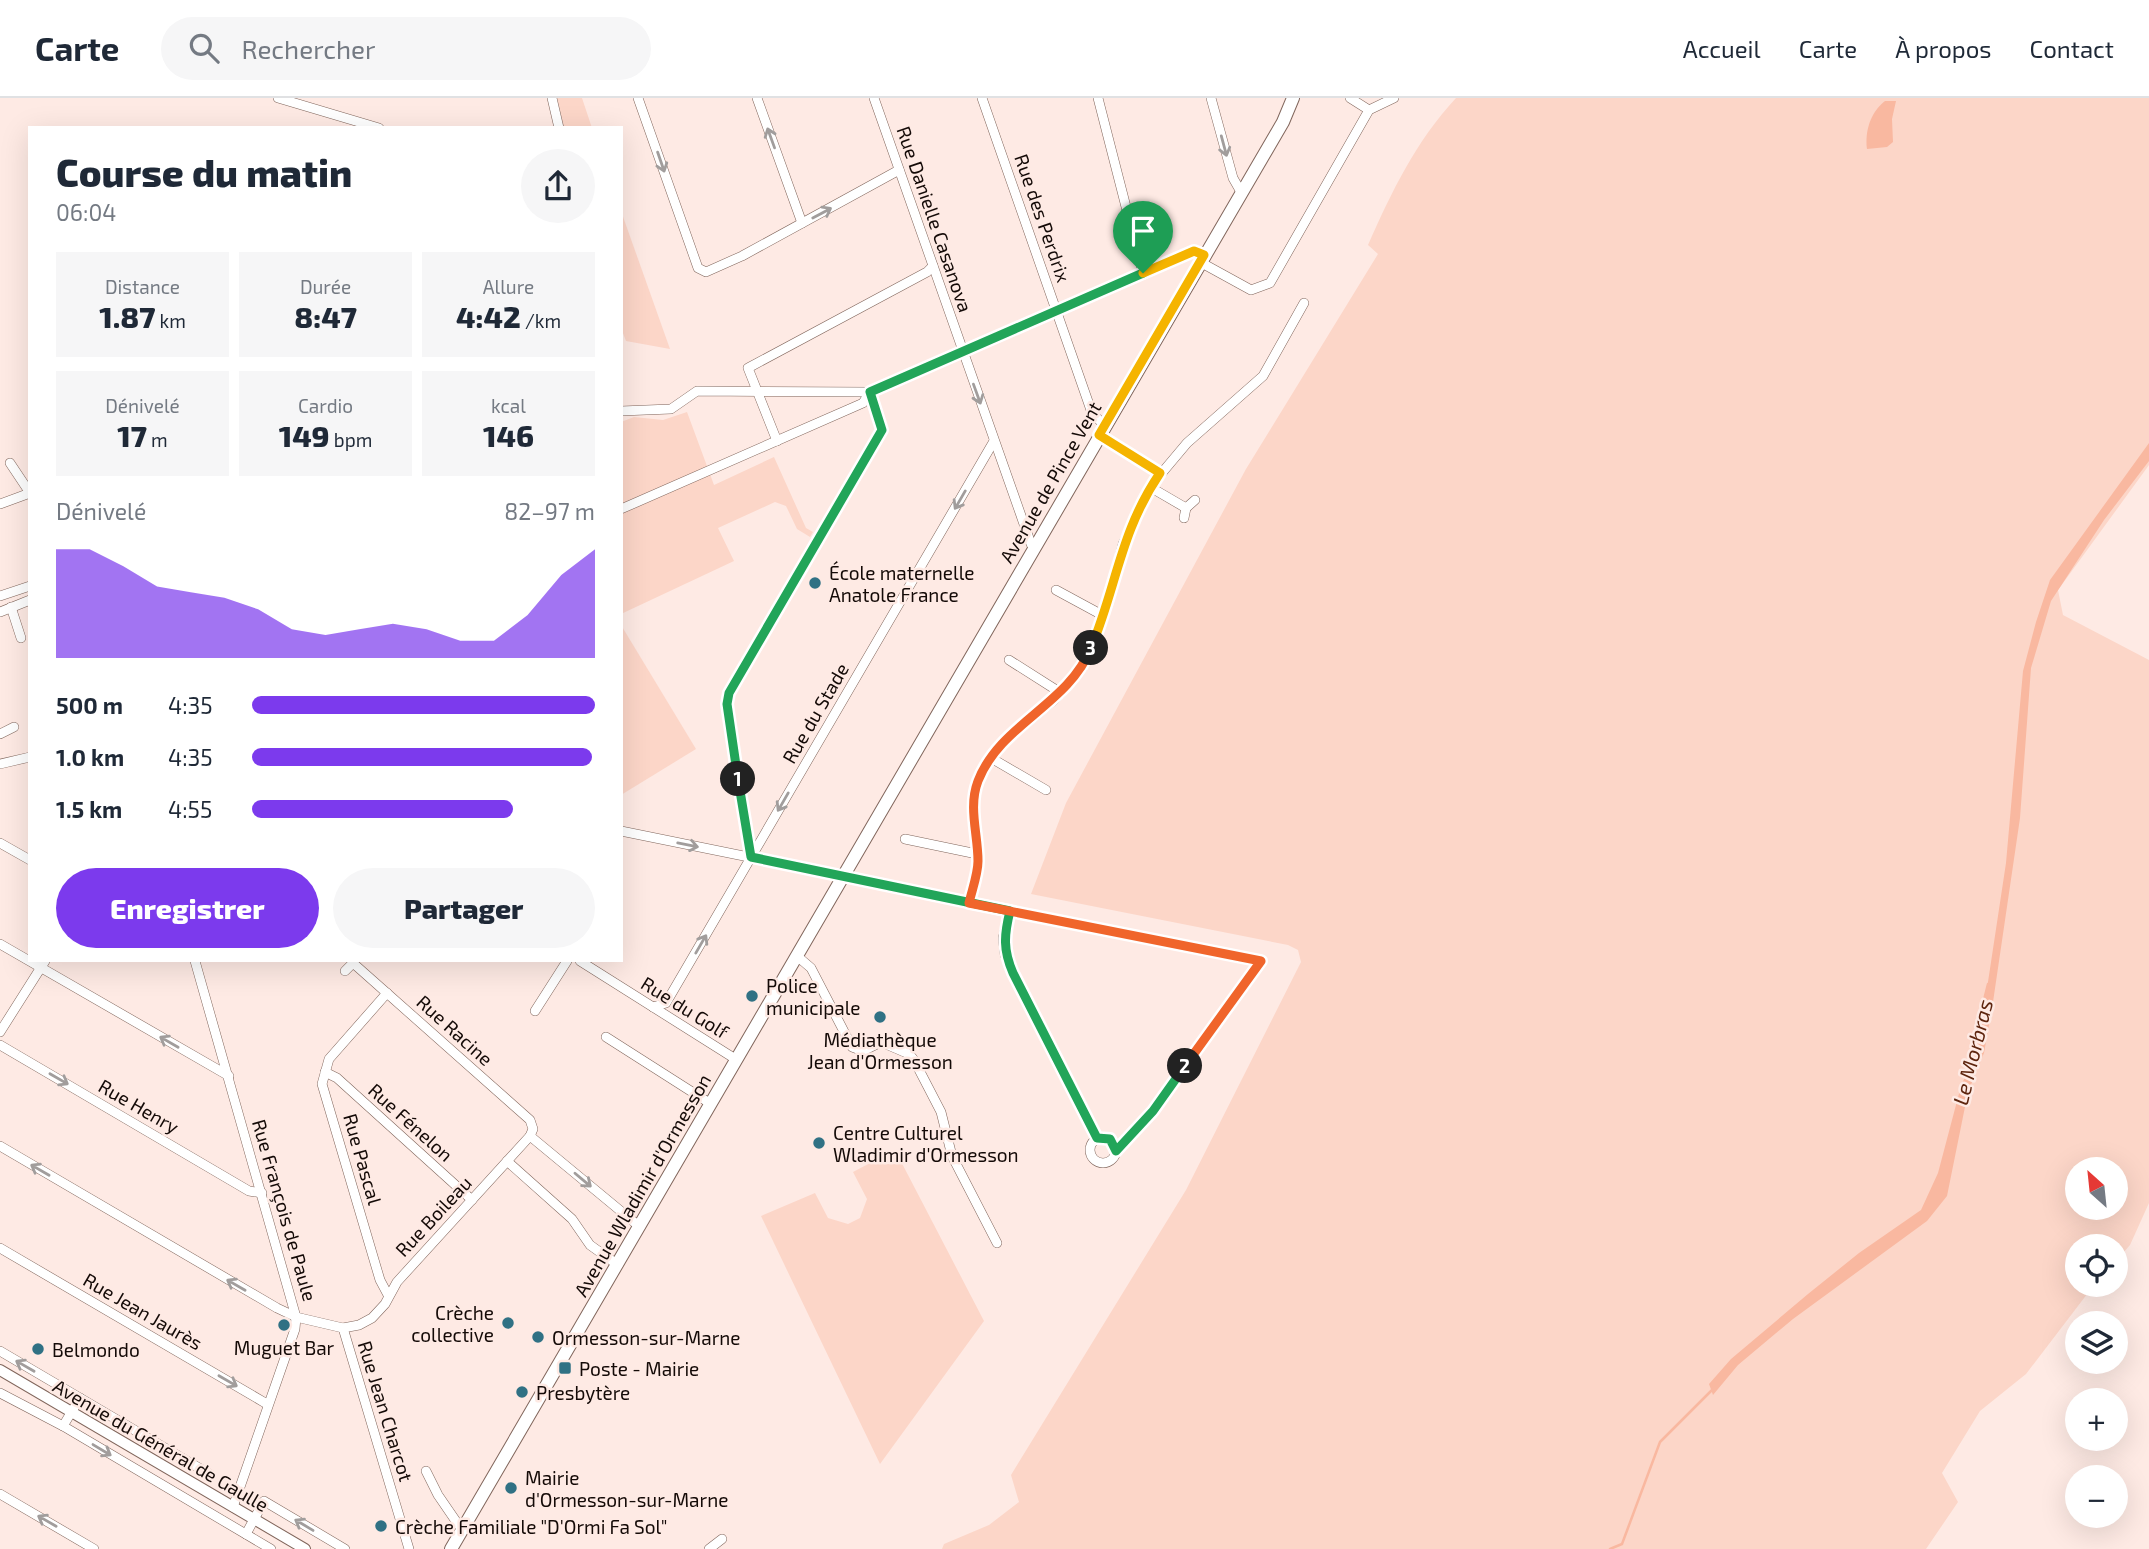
<!DOCTYPE html>
<html lang="fr">
<head>
<meta charset="utf-8">
<style>
  body { margin:0; font-family:"Exo 2",sans-serif; background:#f6f6f7; color:#1f2937; height:100vh; display:flex; flex-direction:column; font-size:26px; white-space:nowrap }
  * { box-sizing:border-box; margin:0 }
  p { font-size:23px; color:#747a83 }
  .icon { flex:none; width:38px; height:38px; fill:none; stroke:currentColor; stroke-width:2; stroke-linecap:round; stroke-linejoin:round }
  .map { position:relative; flex:1; overflow:hidden }
  .side { position:absolute; left:28px; top:28px; width:595px; height:836px; display:flex; flex-direction:column; background:#fff; border-radius:0px; box-shadow:0 7px 28px #0002 }
  .side>* { flex:none }
  .needle { width:46px; rotate:333deg }
  .buttons { position:absolute; left:2065px; top:1059px; display:grid; gap:14px }
  .buttons a { display:grid; place-items:center; width:63px; height:63px; border-radius:50%; background:#fff; box-shadow:0 7px 28px #0002; font-size:35px }
  .pin { position:absolute; display:grid; place-items:center; width:60px; height:60px; color:#fff; margin:-72px -30px; border-radius:50% 50% 50% 0; rotate:-45deg; box-shadow:0 0 7px #0007 }
  .pin .icon { rotate:45deg }
  .km { position:absolute; width:35px; height:35px; margin:-18px; border-radius:50%; background:#222; color:#fff; font-size:19px; line-height:35px; text-align:center }
  .round { display:grid; place-items:center; flex:none; width:74px; height:74px; border-radius:37px; background:#f6f6f7 }
  .headline { display:flex; align-items:center; justify-content:space-between; height:119px; padding:0 28px }
  h1 { font-size:38px; font-weight:800; line-height:52px }
  .stats { display:grid; grid-template-columns:repeat(3,1fr); gap:10px; height:119px; padding:7px 28px }
  .stats div { display:grid; align-content:center; border-radius:0px; background:#f6f6f7; text-align:center }
  .stats b { font-size:30px; font-weight:800 }
  .stats small { font-size:19px; font-weight:400 }
  .stats p { font-size:19px }
  .chart { height:196px; padding:14px 28px }
  .chart p { display:flex; justify-content:space-between }
  .chart svg { width:100%; height:126px; margin-top:7px; fill:#7c3aed; opacity:.7 }
  .primary-button { display:flex; gap:14px; margin-top:auto; padding:14px 28px }
  .primary-button a { flex:1; height:80px; border-radius:42px; background:#7c3aed; color:#fff; font-size:28px; font-weight:800; line-height:80px; text-align:center }
  .primary-button a+a { background:#f6f6f7; color:#1f2937 }
  ul { padding:0 28px; list-style:none; font-size:23px }
  li { display:grid; grid-template-columns:112px 84px 1fr; align-items:center; height:52px }
  li i { height:18px; border-radius:9px; background:#7c3aed }
  header { display:flex; align-items:center; gap:42px; box-sizing:border-box; height:98px; padding:0 35px; background:#fff; border-bottom:2px solid #e0e1e3 }
  header strong { font-size:33px }
  nav { display:flex; gap:38px; margin-inline-start:auto; font-size:24px }
  .search { width:490px; height:63px; background:#f6f6f7; display:flex; align-items:center; gap:18px; box-sizing:border-box; padding:0 24px; border-radius:38px; color:#747a83; font-size:26px }
  .map>svg:first-child { display:block }
  .green { fill:#fcd6c8; fill-rule:evenodd }
  .water { fill:#f9b8a0 }
  .lines { fill:none; stroke-linecap:round; stroke-linejoin:round }
  .stream { stroke:#f9b8a0; stroke-width:2.5 }
  .minor-casing { stroke:#81665c; stroke-width:10 }
  .tertiary-casing { stroke:#81665c; stroke-width:12 }
  .secondary-casing { stroke:#81665c; stroke-width:14 }
  .minor { stroke:#fff; stroke-width:9 }
  .tertiary { stroke:#fff; stroke-width:10 }
  .secondary { stroke:#fff; stroke-width:12 }
  .oneway { stroke:#a19d9c }
  .split-1-casing { stroke:#fff; stroke-width:14 }
  .split-2-casing { stroke:#fff; stroke-width:14 }
  .split-3-casing { stroke:#fff; stroke-width:14 }
  .split-4-casing { stroke:#fff; stroke-width:14 }
  .split-1 { stroke:#22a559; stroke-width:9 }
  .split-2 { stroke:#22a559; stroke-width:9 }
  .split-3 { stroke:#f0652b; stroke-width:9 }
  .split-4 { stroke:#f5b400; stroke-width:9 }
  .poi-dot { fill:#307184; stroke:#feeae4; stroke-width:2.5 }
  .labels { text-anchor:middle; dominant-baseline:central; stroke-width:5; stroke-linejoin:round; paint-order:stroke }
  .street-label { font-size:19px; fill:#140a07; stroke:#feeae4 }
  .poi-label { font-size:19px; fill:#140a07; stroke:#feeae4; text-anchor:start }
  .water-label { font-size:21px; font-style:italic; fill:#5e250e; stroke:#feeae4 }
</style>
</head>
<body>
<header>
<strong>Carte</strong>
<div class="search"><svg class="icon" aria-label="search" viewBox="0 0 24 24"><circle cx="10" cy="10" r="6"/><path d="M15 15l6 6"/></svg>Rechercher</div>
<nav><a>Accueil</a><a>Carte</a><a>À propos</a><a>Contact</a></nav>
</header>
<div class="map">
<svg width="2149" height="1451" viewBox="0 0 2149 1451">
  <rect width="100%" height="100%" fill="#feeae4"/>
  <g class="green">
    <polygon points="557,0 582,0 592,30 564,30"/>
    <path d="M 1456,0 L 2149,0 L 2149,367 L 2058,492 L 2063,517 L 2149,562 L 2149,1105 L 2130,1147 L 2116,1163 L 2116,1148 L 2077,1148 L 2077,1186 L 2094,1187 L 2026,1276 L 1980,1313 L 1942,1375 L 1958,1404 L 1926,1451 L 942,1451 L 944,1446 L 989,1427 L 1019,1404 L 1011,1377 L 1186,1092 L 1301,864 L 1298,852 L 1288,847 L 1031,796 L 1066,705 L 1246,371 L 1378,156 L 1368,147 C 1392,93 1416,43 1456,0 ZM 2077,1071 L 2116,1071 L 2116,1110 L 2077,1110 Z"/>
    <polygon points="621,113 670,251 626,243 621,230"/>
    <polygon points="687,314 714,387 774,359 806,430 813,434 810,439 797,431 786,408 775,404 718,430 734,463 621,516 621,324 634,319 663,322"/>
    <polygon points="621,527 696,651 621,697"/>
    <polygon points="895,1052 984,1223 880,1366 761,1118 815,1095 828,1120 848,1126 860,1120 867,1101 853,1074"/>
  </g>
  <g class="water">
    <path d="M 1885,3 L 1896,3 L 1892,21 L 1893,44 L 1887,49 L 1867,51 C 1865,33 1870,15 1885,3 Z"/>
    <polygon points="2149,345 2149,363 2104,422 2051,503 2031,570 2020,720 1993,904 1984,955 1968,994 1947,1098 1927,1123 1793,1221 1738,1267 1713,1297 1709,1286 1731,1261 1808,1196 1859,1155 1921,1112 1938,1075 1961,988 1978,950 2006,765 2023,573 2036,524 2050,482"/>
  </g>
  <g class="lines">
    <g class="stream">
      <polyline points="1965,978 1988,886"/>
      <polyline points="1610,1451 1622,1446 1660,1344 1712,1292"/>
    </g>
    <defs>
      <g id="minor">
        <polyline points="278,0 379,30"/>
        <polyline points="552,0 559,30"/>
        <polyline points="638,0 698,170 706,174 742,158 899,72"/>
        <polyline points="757,0 802,125"/>
        <polyline points="874,0 1031,446 1035,449"/>
        <polyline points="982,0 1092,315 1104,327"/>
        <polyline points="1098,0 1143,175"/>
        <polyline points="1211,0 1233,80 1241,94"/>
        <polyline points="1350,0 1369,12"/>
        <polyline points="1200,164 1251,192 1270,185 1369,12 1394,0"/>
        <polyline points="621,313 671,311 697,293 870,294 1194,153 1204,157"/>
        <polyline points="1099,337 1160,375"/>
        <polyline points="777,343 748,270 927,174 933,168"/>
        <polyline points="10,365 30,395"/>
        <polyline points="1150,389 1186,410"/>
        <polyline points="0,406 30,395"/>
        <polyline points="621,411 863,305 870,294"/>
        <polyline points="1184,420 1186,410 1195,402"/>
        <polyline points="0,498 30,488"/>
        <polyline points="11,509 21,540"/>
        <polyline points="0,514 30,502"/>
        <polyline points="1104,518 1123,446 1150,389 1187,345 1263,278 1304,205"/>
        <polyline points="1009,562 1061,595"/>
        <polyline points="0,636 14,629"/>
        <polyline points="991,660 1046,692"/>
        <polyline points="0,666 30,659"/>
        <polyline points="621,733 1261,863 1153,1013 1116,1053"/>
        <polyline points="905,741 977,756"/>
        <polyline points="0,745 30,762"/>
        <path d="M 751,759 L 727,606 L 728,595 L 882,332 C 880,317 874,308 870,294"/>
        <polyline points="969,805 978,766 973,710 978,683 1000,647 1054,602 1082,570 1104,518 1056,492"/>
        <polyline points="1010,813 1003,840 1005,857 1097,1040"/>
        <polyline points="0,846 229,978"/>
        <polyline points="797,858 811,870 852,949 863,953 881,944 909,956 914,962 941,1014 952,1058 997,1145"/>
        <polyline points="195,863 296,1219 295,1231 233,1409"/>
        <polyline points="580,863 737,962"/>
        <polyline points="387,895 329,961 322,986 380,1182 388,1197"/>
        <polyline points="653,909 666,905 994,343"/>
        <polyline points="535,913 567,863"/>
        <polyline points="0,934 45,863"/>
        <polyline points="606,939 711,1006"/>
        <polyline points="0,947 249,1093 262,1095"/>
        <polyline points="325,974 337,980 472,1102"/>
        <polyline points="530,1038 640,1129"/>
        <circle cx="1103" cy="1052" r="13"/>
        <polyline points="0,1048 277,1210 296,1219 343,1230 359,1227 372,1220 385,1206 397,1184 530,1038 533,1031 530,1022 353,865 345,873"/>
        <polyline points="507,1063 572,1121 590,1147 618,1167"/>
        <polyline points="0,1150 267,1306"/>
        <polyline points="343,1230 409,1451"/>
        <polyline points="0,1253 211,1377"/>
        <polyline points="0,1295 63,1328 271,1451"/>
        <polyline points="63,1328 80,1300"/>
        <polyline points="426,1373 438,1397 462,1432"/>
        <polyline points="0,1396 94,1451"/>
        <polyline points="246,1436 264,1403 345,1451"/>
        <polyline points="709,1451 722,1441"/>
      </g>
      <polyline id="tertiary" points="0,1272 305,1451"/>
      <polyline id="secondary" points="451,1451 1283,24 1293,0"/>
    </defs>
    <use href="#minor" class="minor-casing"/>
    <use href="#tertiary" class="tertiary-casing"/>
    <use href="#secondary" class="secondary-casing"/>
    <use href="#minor" class="minor"/>
    <use href="#tertiary" class="tertiary"/>
    <use href="#secondary" class="secondary"/>
  </g>
  <defs><path id="oneway-shaft" d="M-6 0H5M1.5-3L5.5 0L1.5 3" fill="none" stroke-width="1.6" stroke-linecap="round" stroke-linejoin="round" transform="scale(1.75)"/></defs>
  <g class="oneway">
    <use href="#oneway-shaft" transform="translate(771 40) rotate(-110)"/>
    <use href="#oneway-shaft" transform="translate(1224 48) rotate(75)"/>
    <use href="#oneway-shaft" transform="translate(661 64) rotate(71)"/>
    <use href="#oneway-shaft" transform="translate(822 115) rotate(-28)"/>
    <use href="#oneway-shaft" transform="translate(977 296) rotate(70)"/>
    <use href="#oneway-shaft" transform="translate(960 402) rotate(120)"/>
    <use href="#oneway-shaft" transform="translate(783 704) rotate(120)"/>
    <use href="#oneway-shaft" transform="translate(688 747) rotate(11)"/>
    <use href="#oneway-shaft" transform="translate(701 846) rotate(-60)"/>
    <use href="#oneway-shaft" transform="translate(169 944) rotate(-150)"/>
    <use href="#oneway-shaft" transform="translate(59 981) rotate(30)"/>
    <use href="#oneway-shaft" transform="translate(40 1072) rotate(-150)"/>
    <use href="#oneway-shaft" transform="translate(583 1082) rotate(40)"/>
    <use href="#oneway-shaft" transform="translate(236 1187) rotate(-150)"/>
    <use href="#oneway-shaft" transform="translate(25 1268) rotate(-150)"/>
    <use href="#oneway-shaft" transform="translate(228 1283) rotate(30)"/>
    <use href="#oneway-shaft" transform="translate(102 1352) rotate(31)"/>
    <use href="#oneway-shaft" transform="translate(47 1423) rotate(-150)"/>
    <use href="#oneway-shaft" transform="translate(304 1427) rotate(-149)"/>
  </g>
  <g class="lines">
    <defs>
      <polyline id="split-1" points="738,681 727,606 729,595 882,332 870,294 1143,175"/>
      <path id="split-2" d="M 738,681 L 751,759 L 1010,813 C 1004,837 1003,852 1013,875 L 1097,1040 L 1110,1041 L 1116,1053 L 1153,1013 L 1185,968"/>
      <path id="split-3" d="M 1091,550 C 1068,607 1000,626 978,683 C 968,709 978,736 978,763 C 978,776 972,792 969,805 L 1261,863 L 1185,968"/>
      <path id="split-4" d="M 1091,550 C 1117,487 1120,434 1160,375 L 1099,337 L 1204,157 L 1194,153 L 1143,175"/>
    </defs>
    <use href="#split-1" class="split-1-casing"/>
    <use href="#split-2" class="split-2-casing"/>
    <use href="#split-3" class="split-3-casing"/>
    <use href="#split-4" class="split-4-casing"/>
    <use href="#split-1" class="split-1"/>
    <use href="#split-2" class="split-2"/>
    <use href="#split-3" class="split-3"/>
    <use href="#split-4" class="split-4"/>
  </g>
  <g class="poi-dot">
    <circle cx="815" cy="485" r="7"/>
    <circle cx="752" cy="898" r="7"/>
    <circle cx="880" cy="919" r="7"/>
    <circle cx="819" cy="1045" r="7"/>
    <circle cx="508" cy="1225" r="7"/>
    <circle cx="284" cy="1227" r="7"/>
    <circle cx="538" cy="1239" r="7"/>
    <circle cx="38" cy="1251" r="7"/>
    <rect x="558" y="1263" width="14" height="14" rx="3.5"/>
    <circle cx="522" cy="1294" r="7"/>
    <circle cx="511" cy="1390" r="7"/>
    <circle cx="381" cy="1428" r="7"/>
  </g>
  <g class="labels">
    <g class="street-label">
      <text transform="translate(1043 120) rotate(71)">Rue des Perdrix</text>
      <text transform="translate(935 121) rotate(71)">Rue Danielle Casanova</text>
      <text transform="translate(1050 384) rotate(-60)">Avenue de Pince Vent</text>
      <text transform="translate(815 615) rotate(-60)">Rue du Stade</text>
      <text transform="translate(685 909) rotate(32)">Rue du Golf</text>
      <text transform="translate(455 932) rotate(42)">Rue Racine</text>
      <text transform="translate(139 1008) rotate(30)">Rue Henry</text>
      <text transform="translate(411 1024) rotate(42)">Rue Fénelon</text>
      <text transform="translate(363 1061) rotate(74)">Rue Pascal</text>
      <text transform="translate(642 1087) rotate(-60)">Avenue Wladimir d'Ormesson</text>
      <text transform="translate(285 1112) rotate(74)">Rue François de Paule</text>
      <text transform="translate(433 1118) rotate(-47)">Rue Boileau</text>
      <text transform="translate(143 1213) rotate(30)">Rue Jean Jaurès</text>
      <text transform="translate(386 1313) rotate(73)">Rue Jean Charcot</text>
      <text transform="translate(161 1347) rotate(30)">Avenue du Général de Gaulle</text>
    </g>
    <g class="poi-label">
      <text x="829" y="474">École maternelle<tspan x="829" dy="22">Anatole France</tspan></text>
      <text x="766" y="887">Police<tspan x="766" dy="22">municipale</tspan></text>
      <text x="880" y="941" text-anchor="middle">Médiathèque<tspan x="880" dy="22">Jean d'Ormesson</tspan></text>
      <text x="833" y="1034">Centre Culturel<tspan x="833" dy="22">Wladimir d'Ormesson</tspan></text>
      <text x="494" y="1214" text-anchor="end">Crèche<tspan x="494" dy="22">collective</tspan></text>
      <text x="552" y="1239">Ormesson-sur-Marne</text>
      <text x="284" y="1249" text-anchor="middle">Muguet Bar</text>
      <text x="52" y="1251">Belmondo</text>
      <text x="579" y="1270">Poste - Mairie</text>
      <text x="536" y="1294">Presbytère</text>
      <text x="525" y="1379">Mairie<tspan x="525" dy="22">d'Ormesson-sur-Marne</tspan></text>
      <text x="395" y="1428">Crèche Familiale "D'Ormi Fa Sol"</text>
    </g>
    <g class="water-label">
      <text transform="translate(1972 954) rotate(-76)">Le Morbras</text>
    </g>
  </g>
</svg>
<div class="buttons">
<a><svg class="needle" viewBox="-14 -14 28 28"><path d="M0-13l5 13h-10z" fill="#e53935"/><path d="M0 13l5-13h-10z" fill="#747a83"/></svg></a>
<a><svg class="icon" aria-label="locate" viewBox="0 0 24 24"><circle cx="12" cy="12" r="6"/><path d="M12 2v4M12 18v4M2 12h4M18 12h4"/></svg></a>
<a><svg class="icon" aria-label="layers" viewBox="0 0 24 24"><path d="M12 4l9 5-9 5-9-5zM3 14l9 5 9-5"/></svg></a>
<a>+</a>
<a>−</a>
</div>
<div class="pin" style="left:1143px;top:175px;background:#1e9e55"><svg class="icon" aria-label="arrive" viewBox="0 0 24 24"><path d="M6 21V4h12l-3 4 3 4H6"/></svg></div>
<b class="km" style="left:738px;top:681px">1</b>
<b class="km" style="left:1185px;top:968px">2</b>
<b class="km" style="left:1091px;top:550px">3</b>
<section class="side">
<div class="headline"><div><h1>Course du matin</h1><p>06:04</p></div><a class="round"><svg class="icon" aria-label="share" viewBox="0 0 24 24"><path d="M12 15V3M7 8l5-5 5 5M5 13v7h14v-7"/></svg></a></div>
<div class="stats">
<div><p>Distance</p><b>1.87<small> km</small></b></div>
<div><p>Durée</p><b>8:47</b></div>
<div><p>Allure</p><b>4:42<small> /km</small></b></div>
</div>
<div class="stats">
<div><p>Dénivelé</p><b>17<small> m</small></b></div>
<div><p>Cardio</p><b>149<small> bpm</small></b></div>
<div><p>kcal</p><b>146</b></div>
</div>
<div class="chart"><p><span>Dénivelé</span>82–97 m</p>
<svg viewBox="0 0 160 44" preserveAspectRatio="none"><path d="M0 44V6L10 6L20 12L30 19L40 21L50 23L60 27L70 34L80 36L90 34L100 32L110 34L120 38L130 38L140 29L150 15L160 6V44z"/></svg>
</div>
<ul>
<li><b>500 m</b>4:35<i style="width:100%"></i></li>
<li><b>1.0 km</b>4:35<i style="width:99%"></i></li>
<li><b>1.5 km</b>4:55<i style="width:76%"></i></li>
</ul>
<div class="primary-button"><a>Enregistrer</a><a>Partager</a></div>
</section>
</div>
</body>
</html>
